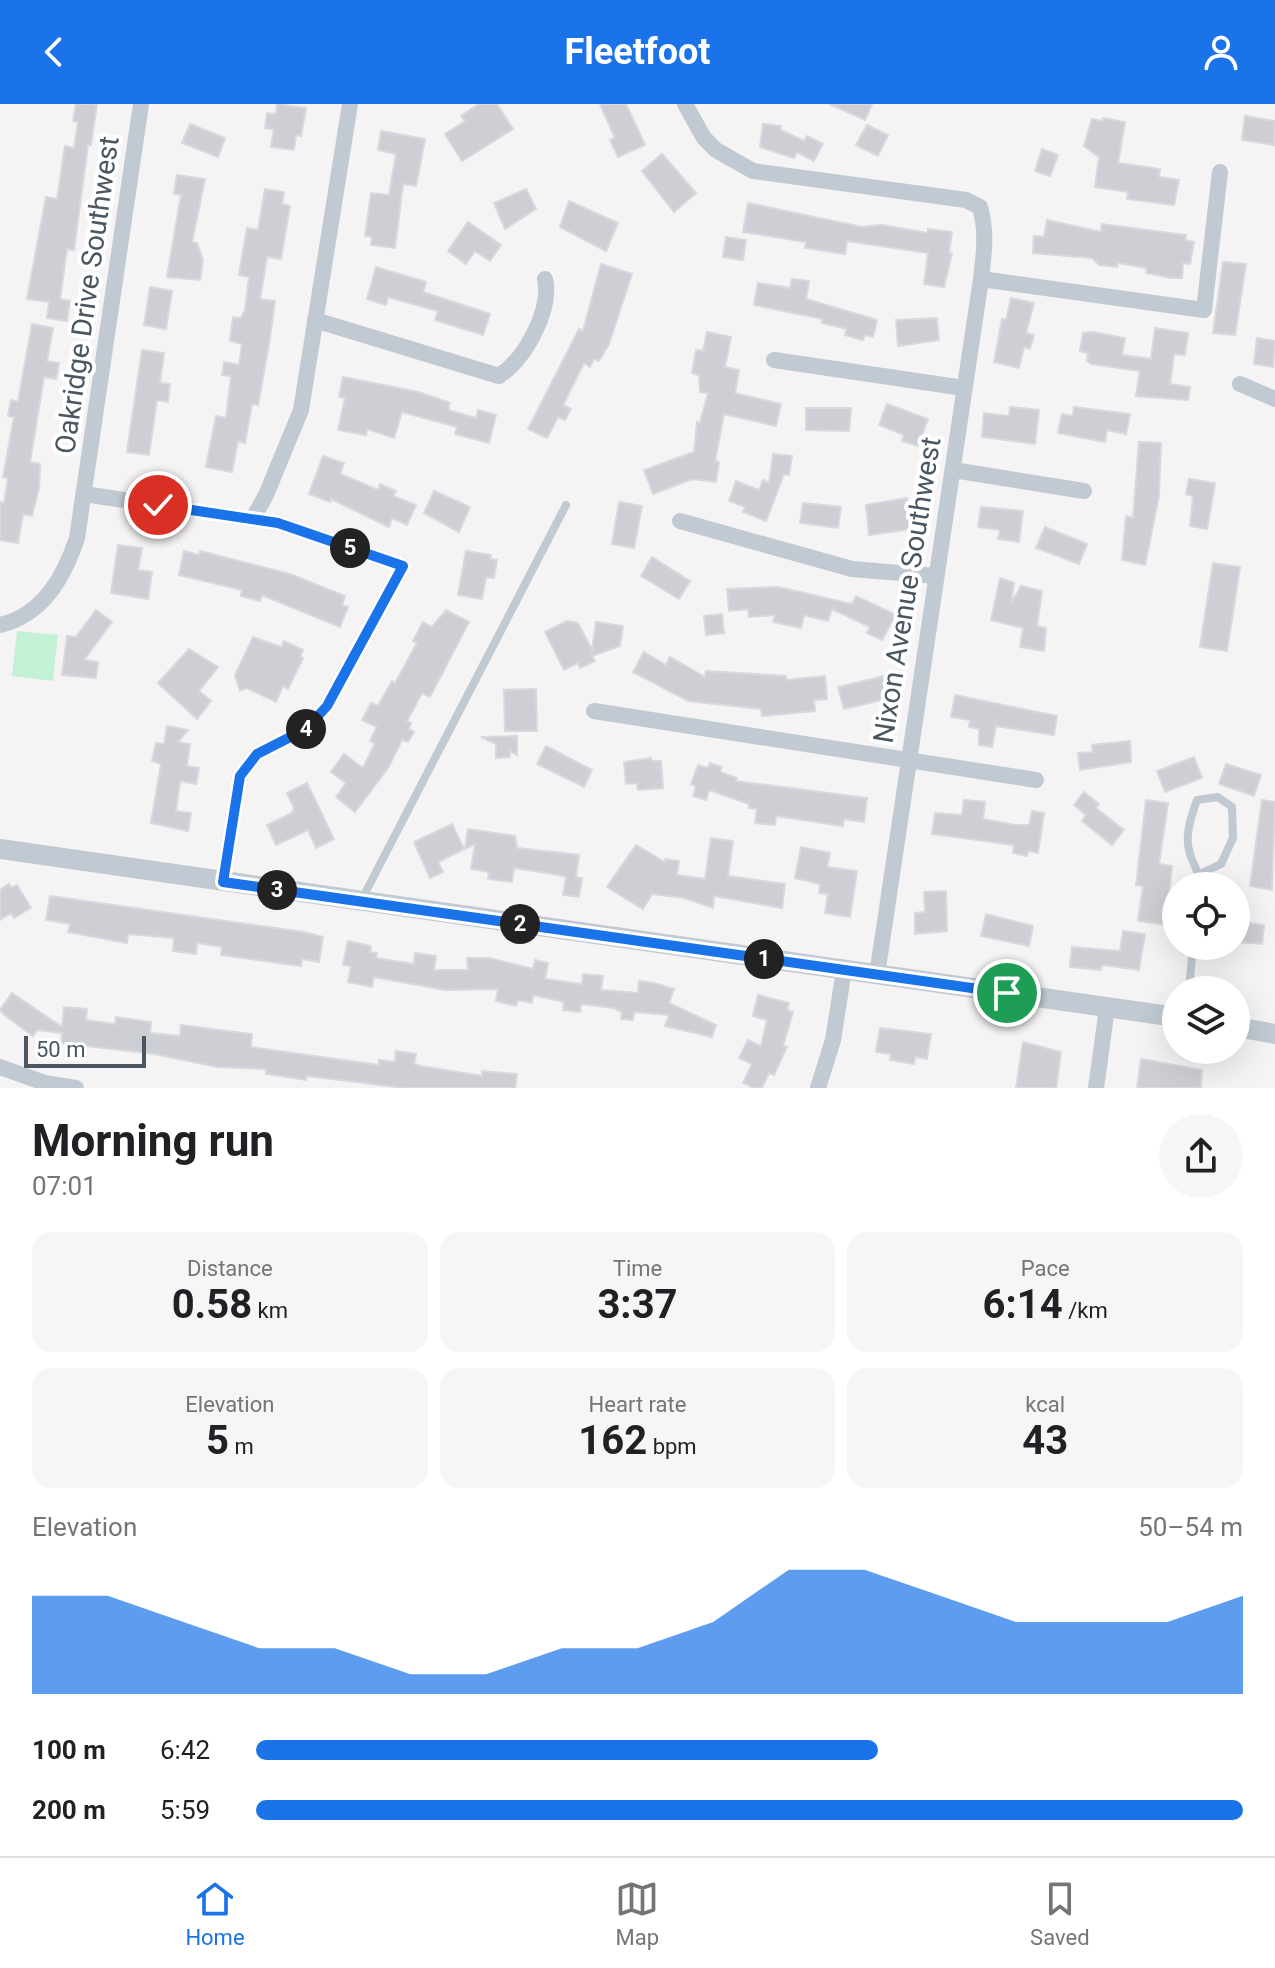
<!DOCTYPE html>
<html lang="en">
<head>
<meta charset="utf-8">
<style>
  body { margin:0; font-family:Roboto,sans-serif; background:#f6f6f6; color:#202124; height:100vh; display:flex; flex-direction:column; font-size:30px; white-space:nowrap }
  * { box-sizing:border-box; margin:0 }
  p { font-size:26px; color:#757577 }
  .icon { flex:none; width:44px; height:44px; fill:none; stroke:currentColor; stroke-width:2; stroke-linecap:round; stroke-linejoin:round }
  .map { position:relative; height:984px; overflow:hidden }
  .side { display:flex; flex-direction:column; background:#fff; flex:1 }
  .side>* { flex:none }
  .tools { position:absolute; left:1162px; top:768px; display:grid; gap:16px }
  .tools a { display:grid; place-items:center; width:88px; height:88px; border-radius:50%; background:#fff; box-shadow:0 8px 32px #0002; font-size:40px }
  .scale { position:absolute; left:24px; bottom:20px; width:122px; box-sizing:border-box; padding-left:8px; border:4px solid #4a5661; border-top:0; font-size:22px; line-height:28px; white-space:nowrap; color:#4a5661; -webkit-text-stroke:6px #fff; paint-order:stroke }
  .pin { position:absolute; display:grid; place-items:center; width:68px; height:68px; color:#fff; margin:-34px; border:4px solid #fff; border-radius:50%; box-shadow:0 2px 8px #0007 }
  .km { position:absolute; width:40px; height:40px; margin:-20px; border-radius:50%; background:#222; color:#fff; font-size:22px; line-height:40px; text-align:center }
  .round { display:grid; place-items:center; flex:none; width:84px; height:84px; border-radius:42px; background:#f6f6f6 }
  .headline { display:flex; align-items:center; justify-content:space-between; height:136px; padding:0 32px }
  h1 { font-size:44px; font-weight:700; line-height:60px }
  .stats { display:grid; grid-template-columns:repeat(3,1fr); gap:12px; height:136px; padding:8px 32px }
  .stats div { display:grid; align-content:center; border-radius:20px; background:#f6f6f6; text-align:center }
  .stats b { font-size:40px; font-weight:700 }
  .stats small { font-size:22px; font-weight:400 }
  .stats p { font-size:22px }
  .chart { height:224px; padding:16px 32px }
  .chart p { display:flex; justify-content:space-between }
  .chart svg { width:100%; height:144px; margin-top:8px; fill:#1a73e8; opacity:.7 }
  ul { padding:0 32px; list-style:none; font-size:26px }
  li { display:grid; grid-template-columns:128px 96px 1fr; align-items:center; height:60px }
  li i { height:20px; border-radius:10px; background:#1a73e8 }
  header { display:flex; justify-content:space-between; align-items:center; height:104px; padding:0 32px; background:#1a73e8; color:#fff; font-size:36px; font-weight:700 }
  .menu { display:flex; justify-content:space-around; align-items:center; height:112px; border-top:2px solid #e0e0e0; background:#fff; font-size:22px; color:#757577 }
  .menu a { display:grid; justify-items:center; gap:4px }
  .menu .current { color:#1a73e8 }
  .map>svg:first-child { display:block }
  .green { fill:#c3f1d5 }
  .building { fill:#cdcfd5; stroke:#d7d9de; stroke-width:2 }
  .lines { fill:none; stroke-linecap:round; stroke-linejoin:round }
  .service { stroke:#c1cad2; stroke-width:8 }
  .minor { stroke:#c1cad2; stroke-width:16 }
  .tertiary { stroke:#c1cad2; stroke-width:20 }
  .route-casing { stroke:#fff; stroke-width:16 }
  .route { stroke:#1a73e8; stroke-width:10 }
  .labels { text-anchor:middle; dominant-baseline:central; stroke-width:8; stroke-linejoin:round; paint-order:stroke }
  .street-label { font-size:28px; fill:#4a5661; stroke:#fff }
</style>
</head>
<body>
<header><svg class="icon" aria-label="back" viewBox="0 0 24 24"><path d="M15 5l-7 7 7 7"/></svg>Fleetfoot<svg class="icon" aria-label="person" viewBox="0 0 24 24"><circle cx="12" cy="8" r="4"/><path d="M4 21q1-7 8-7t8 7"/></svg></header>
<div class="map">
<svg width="1275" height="984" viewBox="0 0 1275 984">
  <rect width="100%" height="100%" fill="#f5f3f3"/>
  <polygon class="green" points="17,527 58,531 53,577 12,572"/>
  <g class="building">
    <polygon points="76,0 97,0 91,41 88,41 74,146 67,145 60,195 70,197 67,217 47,214 49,198 27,195 46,93 57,95 65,42 74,44 78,18 73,17"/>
    <polygon points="277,0 306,4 301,32 296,31 294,46 271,43 274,25 265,24 267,9 276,10"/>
    <polygon points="479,0 497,0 513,25 462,57 445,30 465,17 461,12"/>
    <polygon points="600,0 626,0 645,41 618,53 610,36 615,34"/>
    <polygon points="829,0 872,0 865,16"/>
    <polygon points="1245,12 1275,17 1274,41 1242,36"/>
    <polygon points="1103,14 1125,18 1118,59 1160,65 1159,73 1179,76 1174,101 1127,95 1128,88 1095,83 1099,53 1084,42 1092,15 1103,17"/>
    <polygon points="190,20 225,34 218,53 182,39"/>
    <polygon points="763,20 781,22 781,26 804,37 807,32 823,40 814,57 797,48 794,54 760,43"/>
    <polygon points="867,21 888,31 878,52 856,41"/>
    <polygon points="381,27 425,35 416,82 403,80 395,144 371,141 372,133 365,132 371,89 389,91 396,50 378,46"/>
    <polygon points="1042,45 1058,51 1050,72 1035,67"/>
    <polygon points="662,50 696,89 674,108 642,67"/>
    <polygon points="177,71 205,75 192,138 197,139 203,156 200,176 167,173 181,91 174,90"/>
    <polygon points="265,85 284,88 282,100 290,102 281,155 267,153 260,195 275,197 269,240 258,301 252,300 245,339 238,337 232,368 206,363 216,312 226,314 231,272 222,271 224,258 239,261 242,240 230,237 233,213 241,214 245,206 249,173 239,171 247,124 258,126"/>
    <polygon points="526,85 536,105 505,125 494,99"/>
    <polygon points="569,97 618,119 606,147 560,123"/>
    <polygon points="748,99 862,123 882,121 928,129 928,125 952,128 949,149 952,149 944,183 924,180 928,149 847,137 845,150 805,144 806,138 743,128"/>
    <polygon points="1047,116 1101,128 1102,120 1186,131 1185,136 1194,138 1190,160 1183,159 1182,174 1171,174 1146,169 1147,164 1118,159 1117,163 1099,161 1092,154 1033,149 1034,132 1044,133"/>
    <polygon points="468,118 501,141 490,157 475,147 466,160 448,147"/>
    <polygon points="726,133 746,136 743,156 723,153"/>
    <polygon points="1223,158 1246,160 1235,231 1213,229"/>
    <polygon points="601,160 632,170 609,240 599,257 594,255 590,263 584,259 563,301 571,305 565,316 558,313 547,334 528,325 579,225 583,227"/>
    <polygon points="376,163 426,178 423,188 490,210 483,231 435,216 438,207 388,193 386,201 367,195"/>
    <polygon points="792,175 809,177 806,195 877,216 873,233 865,231 863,236 845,231 847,225 822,219 823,215 754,201 758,179 790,184"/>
    <polygon points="150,183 172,187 166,225 144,221"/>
    <polygon points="1011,194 1034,199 1026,229 1034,231 1030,245 1024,243 1019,264 994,258 1002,215 1006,216"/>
    <polygon points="937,214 939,236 898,242 896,216"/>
    <polygon points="32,220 53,224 47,257 59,259 56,275 44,273 30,358 40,360 39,384 32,412 23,410 18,439 0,436 0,398 4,399 8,374 3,373 14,313 8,312 11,296 18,298"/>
    <polygon points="1155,224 1188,229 1185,251 1174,250 1170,280 1190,283 1188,296 1136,292 1140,267 1092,260 1087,257 1088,249 1080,247 1083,229 1092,228 1125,234 1122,251 1151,255"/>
    <polygon points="707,228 731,233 725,263 739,266 735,289 781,300 776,322 724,310 715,357 719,358 716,378 693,375 653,390 644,366 694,348 697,318 700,319 708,289 700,288 699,271 692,269 696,246 703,247"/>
    <polygon points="1257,234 1275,237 1273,263 1254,260"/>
    <polygon points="142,246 164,249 160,279 170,280 168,298 157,296 149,351 127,348"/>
    <polygon points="343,273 419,288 450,299 448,306 476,314 478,306 496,311 489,339 455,330 457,323 402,308 394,334 367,325 366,331 338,326 345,294 339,293"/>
    <polygon points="887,300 928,315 918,342 902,337 904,331 879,321"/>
    <polygon points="1010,303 1039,306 1035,340 982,333 984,309 1009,312"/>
    <polygon points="1074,303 1130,310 1126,330 1107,326 1105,338 1058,329 1062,310 1073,312"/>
    <polygon points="806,304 851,304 849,327 806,326"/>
    <polygon points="1139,338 1161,339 1159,392 1145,461 1122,456 1126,412 1133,414"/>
    <polygon points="773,350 792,352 789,371 784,370 766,417 743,408 745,403 729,397 736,377 759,386 763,376 769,379"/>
    <polygon points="323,352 344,359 340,370 378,386 380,380 396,387 393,392 416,401 407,421 392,414 389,423 331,395 330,398 309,390"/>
    <polygon points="1189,375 1215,379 1207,425 1190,422 1193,392 1186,390"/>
    <polygon points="434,387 470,403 459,428 424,409"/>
    <polygon points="907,394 911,425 869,431 866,401"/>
    <polygon points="619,398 642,402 634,444 612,440"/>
    <polygon points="803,399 841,403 838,424 800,419"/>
    <polygon points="981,403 1023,407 1019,438 998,435 1000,426 978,423"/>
    <polygon points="1045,423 1087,440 1079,460 1036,444"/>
    <polygon points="118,441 142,444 138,466 152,468 148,495 111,489"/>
    <polygon points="184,447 199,451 200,447 290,470 345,492 342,501 348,503 340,523 262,491 260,497 241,492 242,486 179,471"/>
    <polygon points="466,447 491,451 490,455 497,456 494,474 486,473 482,495 458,491"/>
    <polygon points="652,453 690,477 679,495 641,472"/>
    <polygon points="1213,459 1240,463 1227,547 1200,543"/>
    <polygon points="1000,474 1014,479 1011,500 1021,482 1042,487 1037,522 1046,524 1044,547 1020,543 1023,524 991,516"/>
    <polygon points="778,483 852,500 856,492 896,511 882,536 867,529 870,523 832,505 828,517 804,511 801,524 773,518 775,511 749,513 748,505 729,507 727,485"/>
    <polygon points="96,506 112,518 84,556 98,558 96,574 62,571 67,532 76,533"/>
    <polygon points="446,506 469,518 430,593 422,589 407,617 411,619 409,625 414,628 408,638 402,636 388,664 355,708 336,693 346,679 331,668 344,650 363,664 375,639 370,637 377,623 362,616 371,599 378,602 392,577 395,579 417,539 413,537 423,518 432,523"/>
    <polygon points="722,510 724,529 706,531 704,512"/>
    <polygon points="567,517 578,519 592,546 596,518 623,522 620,542 592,552 595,557 580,564 578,559 564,566 545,528"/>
    <polygon points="253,533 281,543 284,537 303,546 300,553 303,554 288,585 283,582 276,598 247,584 240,587 235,571"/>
    <polygon points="189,545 218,563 199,587 211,597 197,615 158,579"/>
    <polygon points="644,548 666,561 670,553 705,573 706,567 786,572 786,576 825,572 827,595 814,596 815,607 762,612 761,605 688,597 633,568"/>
    <polygon points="893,570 898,592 844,605 838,583"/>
    <polygon points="536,585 537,627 505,627 504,586"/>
    <polygon points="955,591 1057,612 1054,631 996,622 992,643 979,641 979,625 969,623 970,616 951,613"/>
    <polygon points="167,622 188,626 178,638 190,640 187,662 199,664 196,680 180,677 176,707 191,709 188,727 151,719 161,660 152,657 156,639 164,640"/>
    <polygon points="517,632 517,651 510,647 510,653 496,654 496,640 481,633"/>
    <polygon points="1130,637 1131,658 1080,666 1078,649 1093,648 1092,641"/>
    <polygon points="546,642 592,666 584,683 537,660"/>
    <polygon points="1194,653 1202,674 1165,688 1157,667"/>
    <polygon points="651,654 651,657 661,657 663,684 638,686 637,679 626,680 624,658"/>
    <polygon points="710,659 722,663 720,668 737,674 736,677 867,694 864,718 844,715 843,722 776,712 775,721 755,719 757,705 749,704 749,700 709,686 706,696 693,692 696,682 691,680 698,661 708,664"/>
    <polygon points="1226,660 1261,671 1254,692 1219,680"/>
    <polygon points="307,679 334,735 316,744 308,726 276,741 267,721 292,709 294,704 287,689"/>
    <polygon points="1084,688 1099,700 1096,704 1124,726 1112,741 1082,717 1086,711 1074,701"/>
    <polygon points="964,696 985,698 983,715 1015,721 1029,721 1032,707 1044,709 1038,749 1028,747 1027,752 1013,749 1014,741 932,730 935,709 962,711"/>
    <polygon points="1146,696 1168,699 1159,760 1172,762 1168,800 1176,801 1174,822 1138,817 1143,782 1136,781"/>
    <polygon points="1262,696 1275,698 1272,786 1250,782"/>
    <polygon points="452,720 464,745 438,758 443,768 430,774 414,738"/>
    <polygon points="468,725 515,732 517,744 579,751 576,773 582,774 579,793 563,791 566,773 559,771 514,764 512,778 488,775 489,768 471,765 475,740 465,745"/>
    <polygon points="711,734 733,737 728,772 785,780 782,804 714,792 713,804 684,794 652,790 643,805 607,783 636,741 665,758 665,755 679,757 677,771 705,775"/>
    <polygon points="801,743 830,749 827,763 857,767 850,813 825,809 828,790 819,789 820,780 795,774"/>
    <polygon points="9,780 11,784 17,781 31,804 14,814 11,809 0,816 0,786"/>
    <polygon points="946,787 947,827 915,830 915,809 925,808 924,788"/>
    <polygon points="50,792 304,828 323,833 319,858 302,855 301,862 221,851 222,843 197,839 196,850 173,847 174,834 128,830 127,839 68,828 70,820 46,816"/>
    <polygon points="986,810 1033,822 1029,842 981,832"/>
    <polygon points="1236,817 1264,821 1262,840 1236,838"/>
    <polygon points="1123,827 1145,830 1139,866 1102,861 1101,866 1070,863 1072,843 1120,847"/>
    <polygon points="348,837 371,842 370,848 377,849 376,854 414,860 415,849 436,852 434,866 468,866 467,854 489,854 533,865 535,856 548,859 545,875 582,880 583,870 603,872 601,886 638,889 639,877 654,879 674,885 669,899 716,921 712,933 665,922 669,911 634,908 633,916 621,915 622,908 613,904 581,900 580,908 563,906 564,898 533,891 532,899 518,896 516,902 496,897 498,885 445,886 374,873 372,883 348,878 351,862 343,861"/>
    <polygon points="12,889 62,923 64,903 87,905 86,916 115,920 116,913 151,918 150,929 180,932 181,921 252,930 251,943 379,961 379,956 395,958 396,947 416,950 414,960 421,962 482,972 482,967 517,970 515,984 405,984 307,972 306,976 266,970 266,965 217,963 155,950 61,939 62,929 37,926 33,932 7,913 0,906"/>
    <polygon points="758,891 789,899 787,906 793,908 783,942 787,943 774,971 769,969 762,984 754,984 743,979 752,960 739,954 748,936 761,942 767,916 753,912"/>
    <polygon points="880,924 931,930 927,955 915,953 914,960 890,956 891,950 876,948"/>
    <polygon points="1023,938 1061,948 1056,984 1016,984"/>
    <polygon points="1141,955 1202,966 1201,984 1137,984"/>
  </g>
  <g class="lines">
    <g class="service">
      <path d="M 1199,782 C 1200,768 1194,763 1190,750 C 1184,732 1191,713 1197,696 L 1218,693 L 1232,703 L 1233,734 L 1221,760 L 1200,770"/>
      <polyline points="361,797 566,401"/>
      <polyline points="1189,886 1193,842"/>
    </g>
    <g class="minor">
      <path d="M 685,0 L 704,34 L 716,46 L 753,67 L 966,96 L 980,103 C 987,127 984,150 981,175 L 877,871"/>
      <polyline points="981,175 1204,206 1220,68"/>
      <path d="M 315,216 L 499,272 C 525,255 552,206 545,175"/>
      <polyline points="774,256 964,284"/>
      <polyline points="1240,280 1275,295"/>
      <polyline points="953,366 1084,387"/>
      <polyline points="84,390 278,419 403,462 327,602 306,625 257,650 240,672 223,778"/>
      <polyline points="253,414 266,391 301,306 350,0"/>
      <polyline points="680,417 852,465 936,472"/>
      <path d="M 0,521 C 43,511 64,473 77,434 L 141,0"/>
      <polyline points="594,607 1036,676"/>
      <polyline points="0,963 45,979 76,984"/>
      <polyline points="818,984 833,936 844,866"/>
      <polyline points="1096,984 1107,904"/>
    </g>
    <g class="tertiary">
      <polyline points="0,745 1176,913"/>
      <polyline points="1236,923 1275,930"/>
    </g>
  </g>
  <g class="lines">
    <defs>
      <polyline id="route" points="158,401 278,419 403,462 327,602 306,625 257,650 240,672 223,778 1007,889"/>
    </defs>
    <use href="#route" class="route-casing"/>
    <use href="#route" class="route"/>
  </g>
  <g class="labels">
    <g class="street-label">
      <text transform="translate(87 191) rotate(-82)">Oakridge Drive Southwest</text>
      <text transform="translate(907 486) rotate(-81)">Nixon Avenue Southwest</text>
    </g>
  </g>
</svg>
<div class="tools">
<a><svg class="icon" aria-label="locate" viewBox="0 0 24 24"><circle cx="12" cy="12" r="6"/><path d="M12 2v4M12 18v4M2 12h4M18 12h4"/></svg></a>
<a><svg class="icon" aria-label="layers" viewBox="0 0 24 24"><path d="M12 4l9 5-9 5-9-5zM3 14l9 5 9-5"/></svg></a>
</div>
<div class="scale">50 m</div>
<div class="pin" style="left:1007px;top:889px;background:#1e9e55"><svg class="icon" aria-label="arrive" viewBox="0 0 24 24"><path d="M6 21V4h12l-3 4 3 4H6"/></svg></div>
<div class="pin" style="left:158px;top:401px;background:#d93025"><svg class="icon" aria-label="check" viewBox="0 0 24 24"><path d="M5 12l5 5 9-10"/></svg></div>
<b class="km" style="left:764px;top:855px">1</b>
<b class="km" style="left:520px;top:820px">2</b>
<b class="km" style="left:277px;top:786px">3</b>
<b class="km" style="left:306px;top:625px">4</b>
<b class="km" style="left:350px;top:444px">5</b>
</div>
<section class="side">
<div class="headline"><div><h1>Morning run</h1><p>07:01</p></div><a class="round"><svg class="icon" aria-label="share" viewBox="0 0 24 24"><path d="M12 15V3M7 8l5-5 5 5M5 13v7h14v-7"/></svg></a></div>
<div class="stats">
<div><p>Distance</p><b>0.58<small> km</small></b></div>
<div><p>Time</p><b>3:37</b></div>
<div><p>Pace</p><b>6:14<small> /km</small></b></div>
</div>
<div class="stats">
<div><p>Elevation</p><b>5<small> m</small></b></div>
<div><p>Heart rate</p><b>162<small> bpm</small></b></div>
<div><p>kcal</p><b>43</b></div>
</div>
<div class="chart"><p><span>Elevation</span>50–54 m</p>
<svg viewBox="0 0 160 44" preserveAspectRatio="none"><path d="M0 44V14L10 14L20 22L30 30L40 30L50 38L60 38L70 30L80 30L90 22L100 6L110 6L120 14L130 22L140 22L150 22L160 14V44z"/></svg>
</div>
<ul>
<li><b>100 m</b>6:42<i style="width:63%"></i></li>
<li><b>200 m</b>5:59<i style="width:100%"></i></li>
</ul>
</section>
<nav class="menu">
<a class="current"><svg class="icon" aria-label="home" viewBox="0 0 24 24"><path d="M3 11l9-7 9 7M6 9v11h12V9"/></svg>Home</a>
<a><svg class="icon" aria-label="map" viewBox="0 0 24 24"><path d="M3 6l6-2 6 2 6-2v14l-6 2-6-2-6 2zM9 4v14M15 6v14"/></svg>Map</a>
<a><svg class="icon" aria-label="saved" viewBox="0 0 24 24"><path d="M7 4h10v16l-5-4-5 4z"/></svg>Saved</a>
</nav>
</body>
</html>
